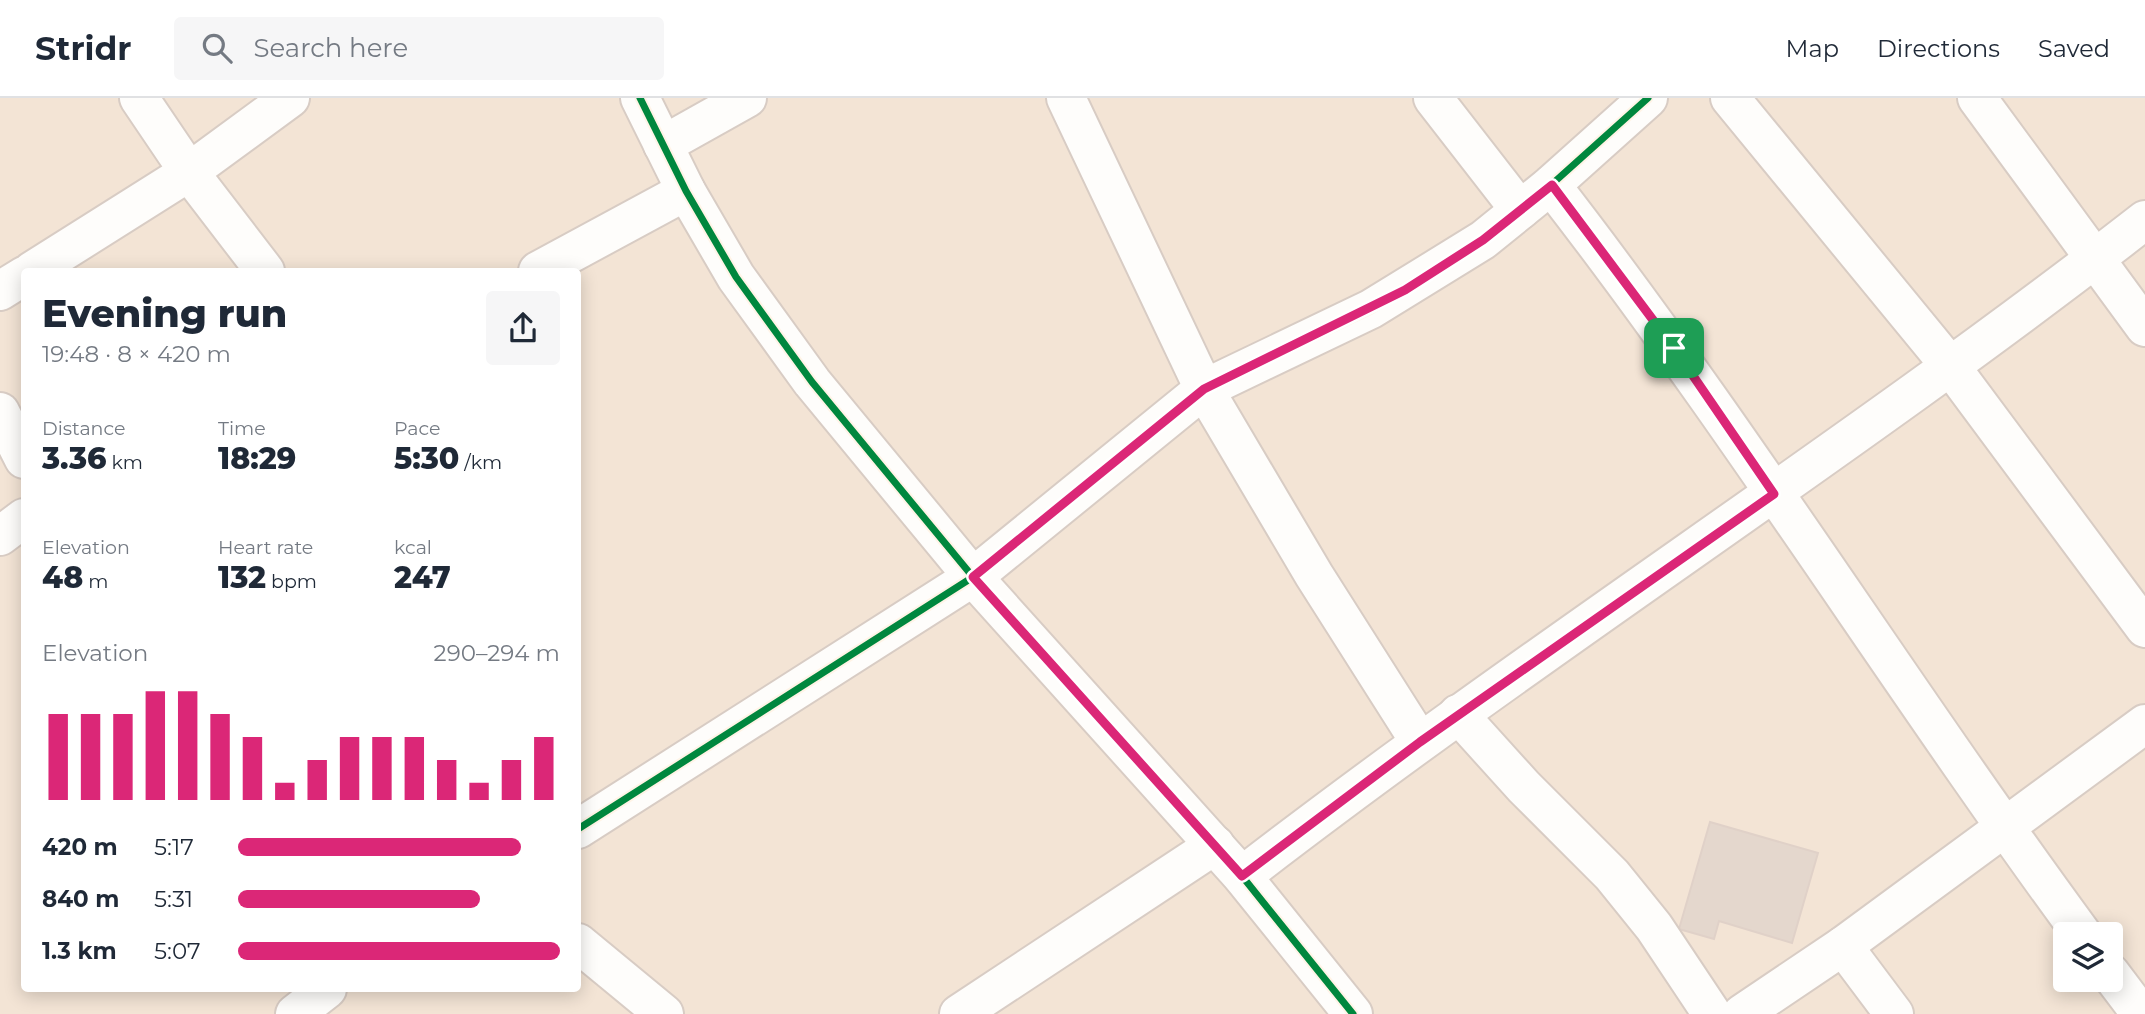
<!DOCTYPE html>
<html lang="en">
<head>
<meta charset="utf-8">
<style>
  body { margin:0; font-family:Montserrat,sans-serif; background:#f6f6f7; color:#1f2937; height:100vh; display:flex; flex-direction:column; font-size:26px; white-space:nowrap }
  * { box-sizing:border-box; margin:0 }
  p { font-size:23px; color:#747a83 }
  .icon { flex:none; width:38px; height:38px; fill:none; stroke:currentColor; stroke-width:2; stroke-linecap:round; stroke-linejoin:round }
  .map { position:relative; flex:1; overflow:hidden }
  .sheet { position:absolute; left:21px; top:170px; width:560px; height:724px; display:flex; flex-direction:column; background:#fff; border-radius:7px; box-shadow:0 4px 18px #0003 }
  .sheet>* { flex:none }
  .fabs { position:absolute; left:2053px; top:824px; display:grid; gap:14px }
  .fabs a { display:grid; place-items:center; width:70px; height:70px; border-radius:7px; background:#fff; box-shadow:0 4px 18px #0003; font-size:35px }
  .pin { position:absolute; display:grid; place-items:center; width:60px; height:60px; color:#fff; margin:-30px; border-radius:14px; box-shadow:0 4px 10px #0006 }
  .round { display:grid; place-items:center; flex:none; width:74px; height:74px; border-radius:7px; background:#f6f6f7 }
  .overview { display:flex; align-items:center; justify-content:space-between; height:119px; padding:0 21px }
  h1 { font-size:38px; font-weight:800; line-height:52px }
  .metrics { display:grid; grid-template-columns:repeat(3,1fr); gap:10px; height:119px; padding:7px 21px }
  .metrics div { display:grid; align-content:center }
  .metrics b { font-size:30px; font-weight:800 }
  .metrics small { font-size:19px; font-weight:400 }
  .metrics p { font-size:19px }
  .chart { height:196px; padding:14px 21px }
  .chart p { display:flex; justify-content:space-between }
  .chart svg { width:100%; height:126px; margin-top:7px; stroke:#db2777; stroke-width:6 }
  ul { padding:0 21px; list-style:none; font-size:23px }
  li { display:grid; grid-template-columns:112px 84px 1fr; align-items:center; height:52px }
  li i { height:18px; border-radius:9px; background:#db2777 }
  header { display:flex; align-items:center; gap:42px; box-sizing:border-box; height:98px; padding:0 35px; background:#fff; border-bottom:2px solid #e0e1e3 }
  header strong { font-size:33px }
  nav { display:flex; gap:38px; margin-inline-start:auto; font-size:24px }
  .search { width:490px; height:63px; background:#f6f6f7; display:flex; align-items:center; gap:18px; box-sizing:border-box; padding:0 24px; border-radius:7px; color:#747a83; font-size:26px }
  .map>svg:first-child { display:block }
  .residential { fill:#f3e4d5; fill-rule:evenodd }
  .building { fill:#e4d7cd; stroke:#e0d1c8; stroke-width:2 }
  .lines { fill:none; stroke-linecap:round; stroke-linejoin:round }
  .minor-casing { stroke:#d8ccc4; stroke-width:42 }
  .minor { stroke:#fefdfb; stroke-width:38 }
  .cycleway-casing { stroke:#fff4e7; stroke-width:11 }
  .cycleway { stroke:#00873e; stroke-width:7 }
  .route-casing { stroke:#fff; stroke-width:14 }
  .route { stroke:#db2777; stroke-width:9 }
</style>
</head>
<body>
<header>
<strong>Stridr</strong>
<div class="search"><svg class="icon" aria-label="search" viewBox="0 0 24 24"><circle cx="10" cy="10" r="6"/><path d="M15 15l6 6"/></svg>Search here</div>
<nav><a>Map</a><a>Directions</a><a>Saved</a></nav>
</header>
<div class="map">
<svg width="2145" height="916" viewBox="0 0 2145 916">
  <rect width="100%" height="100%" fill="#f7efe6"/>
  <path class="residential" d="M 0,0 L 2145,0 L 2145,916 L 0,916 ZM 24,173 L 578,173 L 578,891 L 24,891 ZM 2065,836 L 2110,836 L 2110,882 L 2065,882 Z"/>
  <polygon class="building" points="1710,724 1818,755 1792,845 1719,823 1714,841 1679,831"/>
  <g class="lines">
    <defs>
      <g id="minor">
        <polyline points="139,0 189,74 265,173"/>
        <polyline points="640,0 686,93 736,179 812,284 973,479 1242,778 1353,916"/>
        <polyline points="1066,0 1204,291 1314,477 1420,644"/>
        <polyline points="1433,0 1520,112"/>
        <polyline points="1730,0 1951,269 2145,530"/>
        <polyline points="1977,0 2145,229"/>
        <polyline points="663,47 747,0"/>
        <path d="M 1551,87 C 1739,329 1901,590 2082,836"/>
        <polyline points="32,173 189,74 290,0"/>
        <polyline points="538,173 686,93"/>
        <polyline points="0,193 24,178"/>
        <polyline points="0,314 24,361"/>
        <polyline points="0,438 24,420"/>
        <polyline points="1458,616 1524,689 1612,777 1654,829 1712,916"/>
        <polyline points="578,731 973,479 1204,291 1371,211 1483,142 1551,87 1648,0"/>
        <path d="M 1242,778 C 1537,550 1851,351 2145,122"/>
        <polyline points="578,845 664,916"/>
        <polyline points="1843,848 1894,916"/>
        <polyline points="2110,875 2141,916"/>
        <polyline points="295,916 327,891"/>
        <polyline points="959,916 1215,747"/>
        <polyline points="1742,916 1843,848 2145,626"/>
      </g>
    </defs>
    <use href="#minor" class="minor-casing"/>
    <use href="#minor" class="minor"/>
    <defs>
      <g id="cycleway">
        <polyline points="640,0 686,93 736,179 812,284 973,479 1242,778 1353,916"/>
        <polyline points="578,731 973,479 1204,291 1371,211 1483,142 1551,87 1648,0"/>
      </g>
    </defs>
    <use href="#cycleway" class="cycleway-casing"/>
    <use href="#cycleway" class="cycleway"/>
  </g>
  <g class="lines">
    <defs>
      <polygon id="route" points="1552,87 1674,250 1774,396 1420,644 1242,778 973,479 1204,291 1405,192 1483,142"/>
    </defs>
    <use href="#route" class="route-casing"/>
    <use href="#route" class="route"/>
  </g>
</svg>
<div class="fabs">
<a><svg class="icon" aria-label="layers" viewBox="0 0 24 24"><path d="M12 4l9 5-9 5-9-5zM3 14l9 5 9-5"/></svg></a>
</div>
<div class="pin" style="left:1674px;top:250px;background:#1e9e55"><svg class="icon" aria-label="arrive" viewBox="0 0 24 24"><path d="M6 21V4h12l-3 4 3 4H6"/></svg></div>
<section class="sheet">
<div class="overview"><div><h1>Evening run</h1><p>19:48 · 8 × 420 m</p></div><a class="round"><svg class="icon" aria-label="share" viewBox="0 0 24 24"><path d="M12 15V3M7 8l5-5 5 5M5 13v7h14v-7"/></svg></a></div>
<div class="metrics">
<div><p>Distance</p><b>3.36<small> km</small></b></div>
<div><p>Time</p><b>18:29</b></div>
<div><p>Pace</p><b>5:30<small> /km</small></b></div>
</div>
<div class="metrics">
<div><p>Elevation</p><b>48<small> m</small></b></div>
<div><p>Heart rate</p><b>132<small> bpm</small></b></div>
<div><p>kcal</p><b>247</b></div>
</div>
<div class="chart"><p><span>Elevation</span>290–294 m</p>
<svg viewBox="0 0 160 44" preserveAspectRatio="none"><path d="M5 44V14M15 44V14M25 44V14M35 44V6M45 44V6M55 44V14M65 44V22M75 44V38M85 44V30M95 44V22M105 44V22M115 44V22M125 44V30M135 44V38M145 44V30M155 44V22"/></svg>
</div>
<ul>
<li><b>420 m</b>5:17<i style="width:88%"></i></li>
<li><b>840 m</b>5:31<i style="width:75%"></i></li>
<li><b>1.3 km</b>5:07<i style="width:100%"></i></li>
</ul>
</section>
</div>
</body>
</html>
